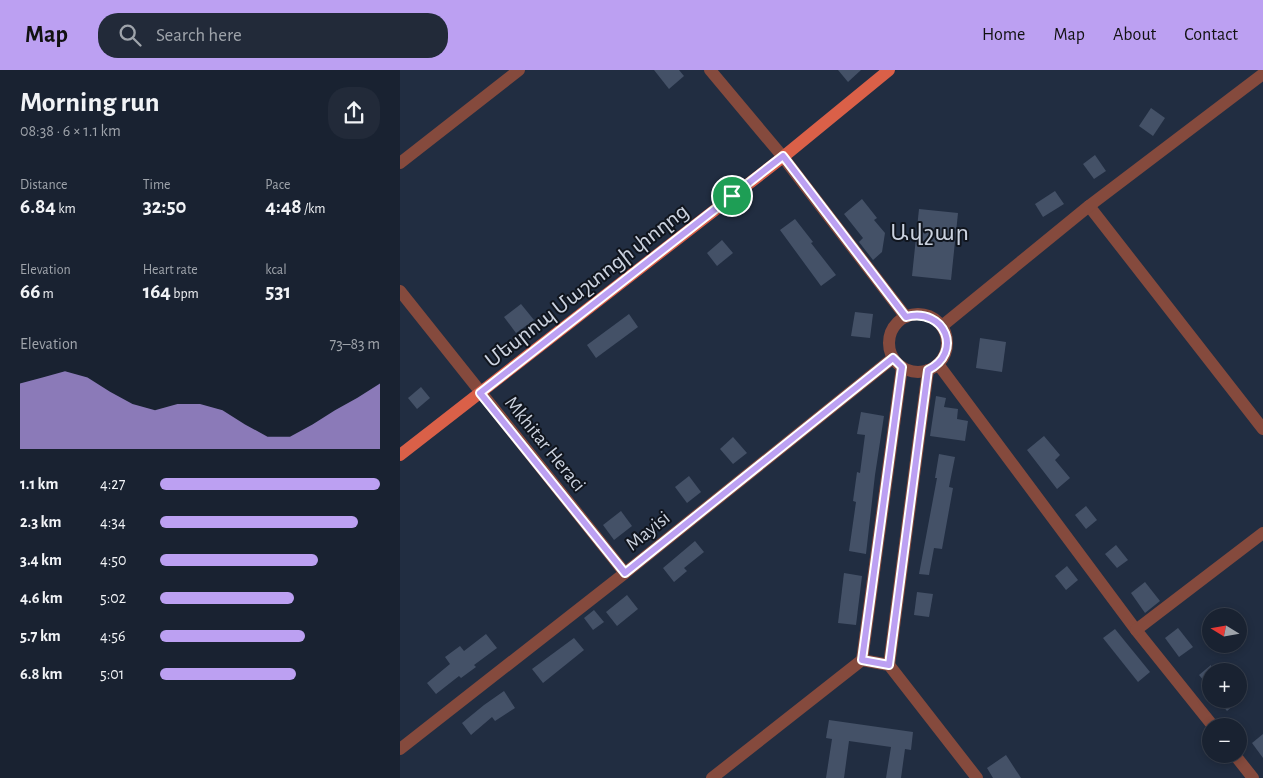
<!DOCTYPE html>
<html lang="en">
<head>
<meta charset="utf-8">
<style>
  body { margin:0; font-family:"Alegreya Sans","Noto Sans Armenian",sans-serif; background:#222a39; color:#f1f3f6; height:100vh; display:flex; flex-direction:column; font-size:19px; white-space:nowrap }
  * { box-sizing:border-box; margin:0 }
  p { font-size:16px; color:#9fa4ab }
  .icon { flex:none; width:28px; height:28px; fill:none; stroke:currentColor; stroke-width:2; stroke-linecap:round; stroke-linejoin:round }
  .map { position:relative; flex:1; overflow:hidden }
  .drawer { display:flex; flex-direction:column; background:#192231; width:400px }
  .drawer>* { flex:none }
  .needle { width:32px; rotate:281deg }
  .buttons { position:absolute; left:802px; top:538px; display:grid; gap:10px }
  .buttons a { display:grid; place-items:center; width:45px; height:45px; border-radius:50%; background:#192231; box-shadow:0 2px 8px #0003,0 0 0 1px #373f4d; font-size:25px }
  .pin { position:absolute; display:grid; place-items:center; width:42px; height:42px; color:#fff; margin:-21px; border:2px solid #fff; border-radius:50%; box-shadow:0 1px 5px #0007 }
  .round { display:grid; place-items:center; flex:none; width:52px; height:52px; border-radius:20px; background:#222a39 }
  .head { display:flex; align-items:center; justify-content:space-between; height:85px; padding:0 20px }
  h1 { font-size:28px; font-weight:600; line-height:38px }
  .metrics { display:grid; grid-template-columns:repeat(3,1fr); gap:8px; height:85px; padding:5px 20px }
  .metrics div { display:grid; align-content:center }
  .metrics b { font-size:21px; font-weight:600 }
  .metrics small { font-size:14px; font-weight:400 }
  .metrics p { font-size:14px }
  .chart { height:140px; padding:10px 20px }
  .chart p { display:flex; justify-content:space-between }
  .chart svg { width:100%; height:90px; margin-top:5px; fill:#bca0f2; opacity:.7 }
  ul { padding:0 20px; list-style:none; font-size:16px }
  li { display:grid; grid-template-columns:80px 60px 1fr; align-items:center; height:38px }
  li i { height:12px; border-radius:6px; background:#bca0f2 }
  header { display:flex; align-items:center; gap:30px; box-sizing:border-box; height:70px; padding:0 25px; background:#bca0f2; color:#111 }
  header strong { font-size:24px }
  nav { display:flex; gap:28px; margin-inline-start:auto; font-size:18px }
  .search { width:350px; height:45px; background:#222a39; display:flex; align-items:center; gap:12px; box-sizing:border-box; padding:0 18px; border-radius:20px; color:#9fa4ab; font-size:19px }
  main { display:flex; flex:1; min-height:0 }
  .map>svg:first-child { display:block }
  .building { fill:#445167 }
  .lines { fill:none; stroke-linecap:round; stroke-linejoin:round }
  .minor { stroke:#854a3d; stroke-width:12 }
  .major { stroke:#da6048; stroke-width:12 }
  .route-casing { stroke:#fff; stroke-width:10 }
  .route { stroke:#bca0f2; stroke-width:6 }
  .labels { text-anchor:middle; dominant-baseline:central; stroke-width:4; stroke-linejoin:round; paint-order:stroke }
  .street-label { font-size:20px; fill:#cbd2df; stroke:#10151e }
  .quarter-label { font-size:22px; letter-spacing:1px; fill:#cbd2df; stroke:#10151e }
</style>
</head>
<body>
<header>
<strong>Map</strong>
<div class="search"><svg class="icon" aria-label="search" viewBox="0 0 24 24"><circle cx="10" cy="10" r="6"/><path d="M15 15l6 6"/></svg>Search here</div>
<nav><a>Home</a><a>Map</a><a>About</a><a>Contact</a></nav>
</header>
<main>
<section class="drawer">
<div class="head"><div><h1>Morning run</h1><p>08:38 · 6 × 1.1 km</p></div><a class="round"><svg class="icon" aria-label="share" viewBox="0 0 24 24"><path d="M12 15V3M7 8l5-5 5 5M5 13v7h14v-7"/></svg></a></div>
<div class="metrics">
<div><p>Distance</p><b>6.84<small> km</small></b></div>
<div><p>Time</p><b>32:50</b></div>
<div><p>Pace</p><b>4:48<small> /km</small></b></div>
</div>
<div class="metrics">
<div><p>Elevation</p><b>66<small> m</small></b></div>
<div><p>Heart rate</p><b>164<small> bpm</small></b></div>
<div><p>kcal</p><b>531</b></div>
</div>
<div class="chart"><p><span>Elevation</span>73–83 m</p>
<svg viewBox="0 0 160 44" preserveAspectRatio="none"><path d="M0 44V12L10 9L20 6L30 9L40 16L50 22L60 25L70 22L80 22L90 25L100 32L110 38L120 38L130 32L140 25L150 19L160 12V44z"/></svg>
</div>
<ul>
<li><b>1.1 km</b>4:27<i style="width:100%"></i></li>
<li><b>2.3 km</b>4:34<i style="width:90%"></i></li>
<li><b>3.4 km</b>4:50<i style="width:72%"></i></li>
<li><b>4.6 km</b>5:02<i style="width:61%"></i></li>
<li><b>5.7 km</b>4:56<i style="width:66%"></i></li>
<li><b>6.8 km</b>5:01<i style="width:62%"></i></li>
</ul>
</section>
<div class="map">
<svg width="863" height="708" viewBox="0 0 863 708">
  <rect width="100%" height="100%" fill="#212d41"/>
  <g class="building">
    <polygon points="254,0 279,0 284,6 269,19"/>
    <polygon points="438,0 461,0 448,12"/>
    <polygon points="751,38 765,48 753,66 739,56"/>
    <polygon points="695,85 706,101 694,109 683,94"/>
    <polygon points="655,121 664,134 643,147 635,134"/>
    <polygon points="462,129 477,148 474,150 485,163 482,182 473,190 459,172 463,168 444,144"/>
    <polygon points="519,139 558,143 551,210 512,206"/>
    <polygon points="395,149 413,172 411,173 436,205 421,216 380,160"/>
    <polygon points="322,170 333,183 317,196 307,183"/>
    <polygon points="121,234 134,250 116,263 104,247"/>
    <polygon points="455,242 473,244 470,268 451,266"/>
    <polygon points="229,244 238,257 196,288 187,275"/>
    <polygon points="580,268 606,272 602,302 576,298"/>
    <polygon points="21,317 30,328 17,339 8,328"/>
    <polygon points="536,326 546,328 544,337 558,339 557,349 568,351 565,371 530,366"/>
    <polygon points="461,342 484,346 475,405 466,484 449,481 456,432 453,431 457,402 460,403 465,365 457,364"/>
    <polygon points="644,366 660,385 655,390 670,408 657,419 627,380"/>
    <polygon points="333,367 347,383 333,394 320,379"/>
    <polygon points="539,384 555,387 549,417 553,418 542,479 534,478 529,505 519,504 537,408 535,408"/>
    <polygon points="289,406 301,422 287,433 275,417"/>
    <polygon points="686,436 697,450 686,459 675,445"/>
    <polygon points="221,441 232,456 214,470 203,455"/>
    <polygon points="295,471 304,482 284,498 287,501 274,512 263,498"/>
    <polygon points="716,475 728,490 717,498 705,484"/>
    <polygon points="667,496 678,510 666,520 655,506"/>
    <polygon points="444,503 462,506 456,555 438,553"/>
    <polygon points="745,512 760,531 745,543 731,523"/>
    <polygon points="517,522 533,524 529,547 514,545"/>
    <polygon points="227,525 238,539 217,556 206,542"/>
    <polygon points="194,540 204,552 193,560 184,548"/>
    <polygon points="778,558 793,577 779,587 765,568"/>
    <polygon points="715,559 750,602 738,612 703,568"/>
    <polygon points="86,564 97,578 74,595 76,597 61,608 59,606 36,624 27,613 50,594 45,587 60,576 64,581"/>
    <polygon points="174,568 184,580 143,613 132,599"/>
    <polygon points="811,595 811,619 799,605"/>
    <polygon points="104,621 115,638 95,651 92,647 71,665 62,653 84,635"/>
    <polygon points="817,629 841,629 827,641"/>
    <polygon points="429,650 513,662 511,680 505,679 501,708 486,708 491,677 449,671 444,708 426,708 432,669 426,668"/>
    <polygon points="863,664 863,688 852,673"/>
    <polygon points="606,685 621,708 593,708 587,698"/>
  </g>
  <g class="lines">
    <g class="minor">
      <polyline points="310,0 383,87 506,247"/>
      <polyline points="0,93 119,0"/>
      <polyline points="689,136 863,359"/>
      <polyline points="0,221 225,503"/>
      <circle cx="518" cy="273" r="29"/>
      <polyline points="542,256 689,136 863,4"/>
      <polyline points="538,294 736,560 813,656"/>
      <polyline points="736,560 863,463"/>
      <polyline points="462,590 502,297"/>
      <polyline points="489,595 528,300"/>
      <polyline points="0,679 225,503 493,288"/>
      <polyline points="834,684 853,708"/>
      <polyline points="312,708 462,590 489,595 577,708"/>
    </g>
    <polyline class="major" points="0,385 383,87 489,0"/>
  </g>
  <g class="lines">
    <defs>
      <path id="route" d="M 383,86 L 506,247 C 546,237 563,283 528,300 L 489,595 L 462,590 L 502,297 L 493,288 L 225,503 L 80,323 Z"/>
    </defs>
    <use href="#route" class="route-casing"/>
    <use href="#route" class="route"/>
  </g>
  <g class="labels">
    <g class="street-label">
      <text transform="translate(187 216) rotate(-38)">Մեսրոպ Մաշտոցի փողոց</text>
      <text transform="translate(145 374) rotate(51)">Mkhitar Heraci</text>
      <text transform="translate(248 461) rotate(-39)">Mayisi</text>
    </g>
    <g class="quarter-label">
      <text x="530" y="163">Ավշար</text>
    </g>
  </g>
</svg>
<div class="buttons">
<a><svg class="needle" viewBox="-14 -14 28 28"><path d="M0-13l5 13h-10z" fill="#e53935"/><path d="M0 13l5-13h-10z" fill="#9fa4ab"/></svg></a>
<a>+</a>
<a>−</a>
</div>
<div class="pin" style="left:332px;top:126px;background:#1e9e55"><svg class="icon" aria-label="arrive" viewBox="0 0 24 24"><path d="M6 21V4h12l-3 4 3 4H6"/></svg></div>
</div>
</main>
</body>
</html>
